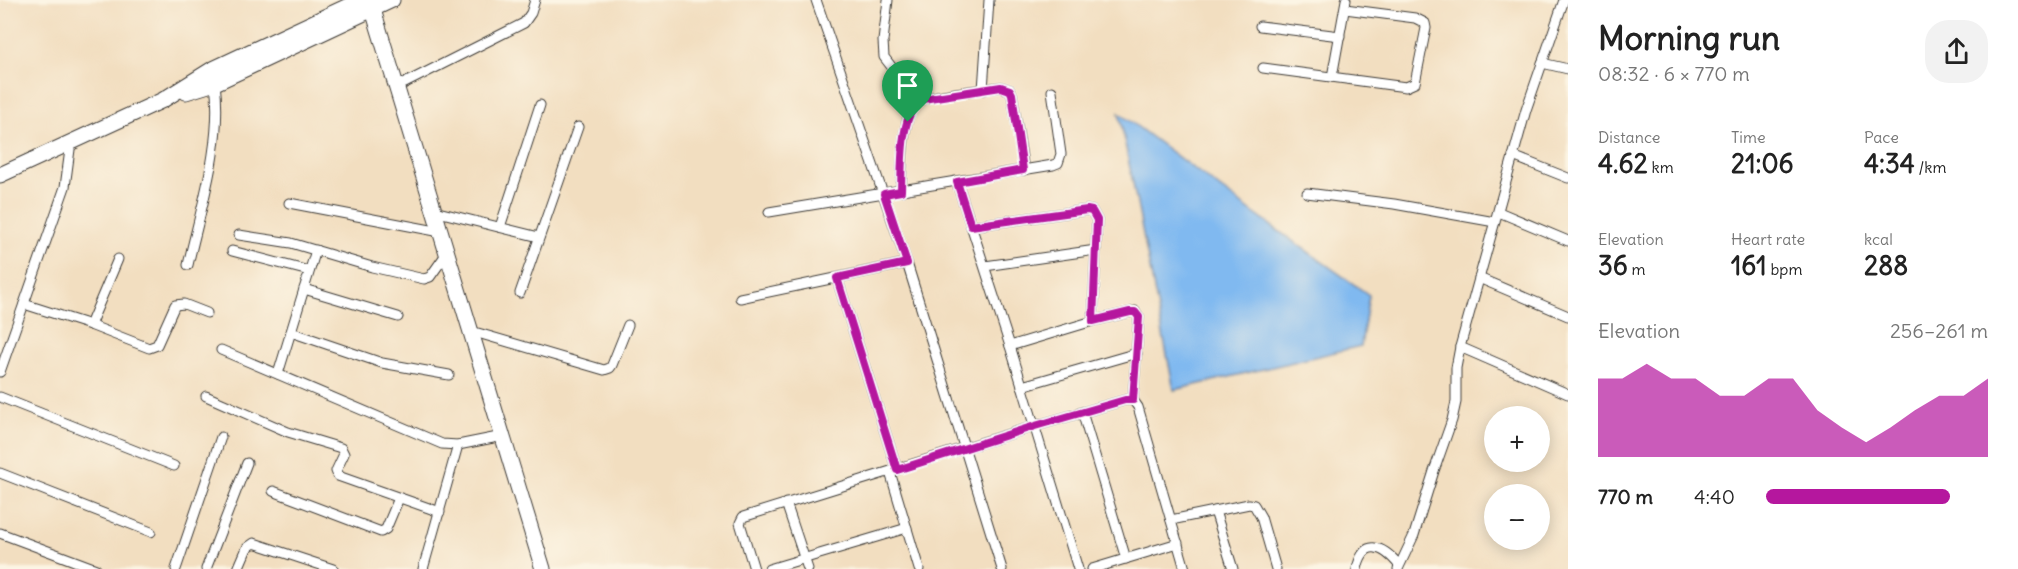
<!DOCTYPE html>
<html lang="en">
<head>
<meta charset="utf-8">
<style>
  body { margin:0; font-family:Delius,sans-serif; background:#f2f2f2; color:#222; height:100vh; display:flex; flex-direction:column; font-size:22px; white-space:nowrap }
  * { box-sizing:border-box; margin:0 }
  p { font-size:20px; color:#767676 }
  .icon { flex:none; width:33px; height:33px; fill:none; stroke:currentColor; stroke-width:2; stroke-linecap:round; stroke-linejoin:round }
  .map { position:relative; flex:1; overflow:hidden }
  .drawer { display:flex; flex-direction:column; background:#fff; width:450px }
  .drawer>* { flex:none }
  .tools { position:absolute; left:1484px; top:406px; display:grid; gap:12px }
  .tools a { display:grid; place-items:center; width:66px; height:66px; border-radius:50%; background:#fff; box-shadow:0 3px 15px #0003; font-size:30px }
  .pin { position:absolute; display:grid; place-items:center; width:51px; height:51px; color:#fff; margin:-62px -26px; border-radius:50% 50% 50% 0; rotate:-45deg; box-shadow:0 0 6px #0007 }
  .pin .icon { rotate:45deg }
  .round { display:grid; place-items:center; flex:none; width:63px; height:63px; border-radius:24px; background:#f2f2f2 }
  .headline { display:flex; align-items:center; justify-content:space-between; height:102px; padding:0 30px }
  h1 { font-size:33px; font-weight:800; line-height:45px }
  .figures { display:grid; grid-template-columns:repeat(3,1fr); gap:9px; height:102px; padding:6px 30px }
  .figures div { display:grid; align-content:center }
  .figures b { font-size:26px; font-weight:800 }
  .figures small { font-size:16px; font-weight:400 }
  .figures p { font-size:16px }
  .chart { height:168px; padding:12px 30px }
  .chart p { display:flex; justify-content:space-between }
  .chart svg { width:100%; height:108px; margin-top:6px; fill:#b5179e; opacity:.7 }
  ul { padding:0 30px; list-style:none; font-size:20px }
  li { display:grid; grid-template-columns:96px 72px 1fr; align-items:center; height:45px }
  li i { height:15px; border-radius:8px; background:#b5179e }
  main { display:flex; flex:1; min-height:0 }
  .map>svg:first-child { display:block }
  .water { fill:#80b9f0; stroke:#4e6a86; stroke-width:1.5 }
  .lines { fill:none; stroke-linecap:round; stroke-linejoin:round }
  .minor-casing { stroke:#3c3935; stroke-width:11 }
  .primary-casing { stroke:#3c3935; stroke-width:17 }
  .minor { stroke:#fff; stroke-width:9 }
  .primary { stroke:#fff; stroke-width:15 }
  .route-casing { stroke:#fff; stroke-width:12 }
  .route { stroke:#b5179e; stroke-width:8 }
</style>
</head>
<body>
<main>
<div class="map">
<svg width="1568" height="569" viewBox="0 0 1568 569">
  <rect width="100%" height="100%" fill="#fcf5e5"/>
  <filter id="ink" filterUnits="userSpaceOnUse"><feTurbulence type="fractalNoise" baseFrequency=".0167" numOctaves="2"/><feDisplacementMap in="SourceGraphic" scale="12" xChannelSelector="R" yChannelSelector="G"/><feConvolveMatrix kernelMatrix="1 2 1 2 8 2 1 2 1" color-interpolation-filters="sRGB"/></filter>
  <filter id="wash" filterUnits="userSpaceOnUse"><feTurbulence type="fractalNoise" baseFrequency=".008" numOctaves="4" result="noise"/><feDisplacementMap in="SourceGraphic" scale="24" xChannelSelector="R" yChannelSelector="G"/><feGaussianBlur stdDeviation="1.35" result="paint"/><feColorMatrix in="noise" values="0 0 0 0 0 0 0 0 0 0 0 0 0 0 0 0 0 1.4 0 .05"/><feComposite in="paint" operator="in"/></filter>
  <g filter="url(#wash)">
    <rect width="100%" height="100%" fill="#f2dec0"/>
    <polygon class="water" points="1119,113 1252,212 1369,295 1361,346 1174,390"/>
  </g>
  <g filter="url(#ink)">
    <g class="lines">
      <defs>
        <g id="minor">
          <polyline points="816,0 907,263 1002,569"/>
          <polyline points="888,0 883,41 884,57 911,92 917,102"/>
          <polyline points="1260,26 1340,36"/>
          <polyline points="1542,63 1568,69"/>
          <polyline points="1263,68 1406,87 1415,83 1426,28 1425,23 1415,18 1345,9"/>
          <polyline points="1332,77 1346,0"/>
          <polyline points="397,87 524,23 531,13 535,0"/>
          <polyline points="983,90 989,0"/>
          <polyline points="1513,156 1568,178"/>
          <polyline points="957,182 1010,346 1078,569"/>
          <path d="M 901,191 C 902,171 901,113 918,101 C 927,95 987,89 1001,87 L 1010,90 L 1012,94 L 1024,170"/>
          <polyline points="1307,193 1394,204 1495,222"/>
          <polyline points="289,203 441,232"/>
          <polyline points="434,211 539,237"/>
          <polyline points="769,212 1053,165 1058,163 1061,154 1052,91"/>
          <polyline points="1499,212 1568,241"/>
          <polyline points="971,226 1087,210 1092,211 1097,220 1093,321"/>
          <polyline points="500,227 540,105"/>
          <polyline points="239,235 291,243 372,267 424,279 430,277 447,253"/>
          <polyline points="232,251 309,271"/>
          <path d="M 188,265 C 201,207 223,143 215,83"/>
          <polyline points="985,266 1096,250"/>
          <polyline points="837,278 897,470"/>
          <polyline points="1479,278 1568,316"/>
          <polyline points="304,289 398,317"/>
          <polyline points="520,293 578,127"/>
          <polyline points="740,298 907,263"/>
          <polyline points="24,304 90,325 149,348 157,345 175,305 184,304 207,313"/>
          <polyline points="90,325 118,259"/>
          <polyline points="471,331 604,370 610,368 612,365 628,325"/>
          <polyline points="291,332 382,363 449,375"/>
          <polyline points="1010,346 1093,321 1135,311 1139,317 1133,400"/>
          <polyline points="1460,347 1568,394"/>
          <polyline points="221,350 442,444 458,445 503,436"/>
          <polyline points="0,372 65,187 71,142"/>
          <polyline points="278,374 316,250"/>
          <polyline points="1022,386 1137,353"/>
          <polyline points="206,396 288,432 341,448 344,454 336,471 338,476 440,512"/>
          <polyline points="0,397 174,466"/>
          <polyline points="1082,412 1126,559"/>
          <polyline points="890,472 919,569"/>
          <polyline points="0,473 151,532"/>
          <polyline points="273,491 381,532 386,529 399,498"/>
          <polyline points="786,503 808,569"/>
          <polyline points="1215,511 1233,569"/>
          <polyline points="1171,520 1249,504 1254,505 1261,517 1276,569"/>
          <polyline points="0,533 96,569"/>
          <polyline points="176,569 221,437"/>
          <polyline points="206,569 247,463"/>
          <polyline points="238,569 247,548 254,543 333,569"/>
          <polyline points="423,569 458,445"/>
          <polyline points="754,569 740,523 743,517 1035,426 1125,400 1133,400 1138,407 1185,569"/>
          <polyline points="769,569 907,528"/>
          <polyline points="1092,569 1178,543"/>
          <path d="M 1357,569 C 1364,537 1383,546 1399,565"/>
          <polyline points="1398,569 1414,535 1434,471 1452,420 1456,402 1456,368 1460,347 1526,110 1564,0"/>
        </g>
        <g id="primary">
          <polyline points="370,0 543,569"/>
          <polyline points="186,92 215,83 392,0"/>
          <polyline points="0,175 163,100 211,70 361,0"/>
        </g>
      </defs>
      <use href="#minor" class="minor-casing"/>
      <use href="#primary" class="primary-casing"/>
      <use href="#minor" class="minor"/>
      <use href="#primary" class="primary"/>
    </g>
  </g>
  <g class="lines" filter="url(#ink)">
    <defs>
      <path id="route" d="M 1001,87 L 1010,90 L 1012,94 L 1023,170 L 957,182 L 971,226 L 1087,210 L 1092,211 L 1097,220 L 1093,321 L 1130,312 L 1135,312 L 1139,317 L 1133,400 L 1125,400 L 1035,426 L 897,470 L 837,278 L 907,263 L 884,194 L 901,191 C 902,167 899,111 923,99 Z"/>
    </defs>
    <use href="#route" class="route-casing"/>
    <use href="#route" class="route"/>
  </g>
</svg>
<div class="tools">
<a>+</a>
<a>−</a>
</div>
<div class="pin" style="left:908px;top:122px;background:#1e9e55"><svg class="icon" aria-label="arrive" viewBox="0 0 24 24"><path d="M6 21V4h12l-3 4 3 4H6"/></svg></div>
</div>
<section class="drawer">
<div class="headline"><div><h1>Morning run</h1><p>08:32 · 6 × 770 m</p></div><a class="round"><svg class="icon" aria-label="share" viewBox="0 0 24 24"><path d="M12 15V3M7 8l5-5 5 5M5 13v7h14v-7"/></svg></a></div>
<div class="figures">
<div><p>Distance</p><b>4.62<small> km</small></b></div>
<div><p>Time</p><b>21:06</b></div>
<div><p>Pace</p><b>4:34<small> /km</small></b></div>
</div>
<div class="figures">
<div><p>Elevation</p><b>36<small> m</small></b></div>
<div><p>Heart rate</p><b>161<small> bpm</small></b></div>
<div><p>kcal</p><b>288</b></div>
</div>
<div class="chart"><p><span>Elevation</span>256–261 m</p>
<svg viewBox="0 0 160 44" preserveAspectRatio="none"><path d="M0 44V12L10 12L20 6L30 12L40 12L50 19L60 19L70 12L80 12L90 25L100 32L110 38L120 32L130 25L140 19L150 19L160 12V44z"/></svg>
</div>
<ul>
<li><b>770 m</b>4:40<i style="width:83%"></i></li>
</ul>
</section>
</main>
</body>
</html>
